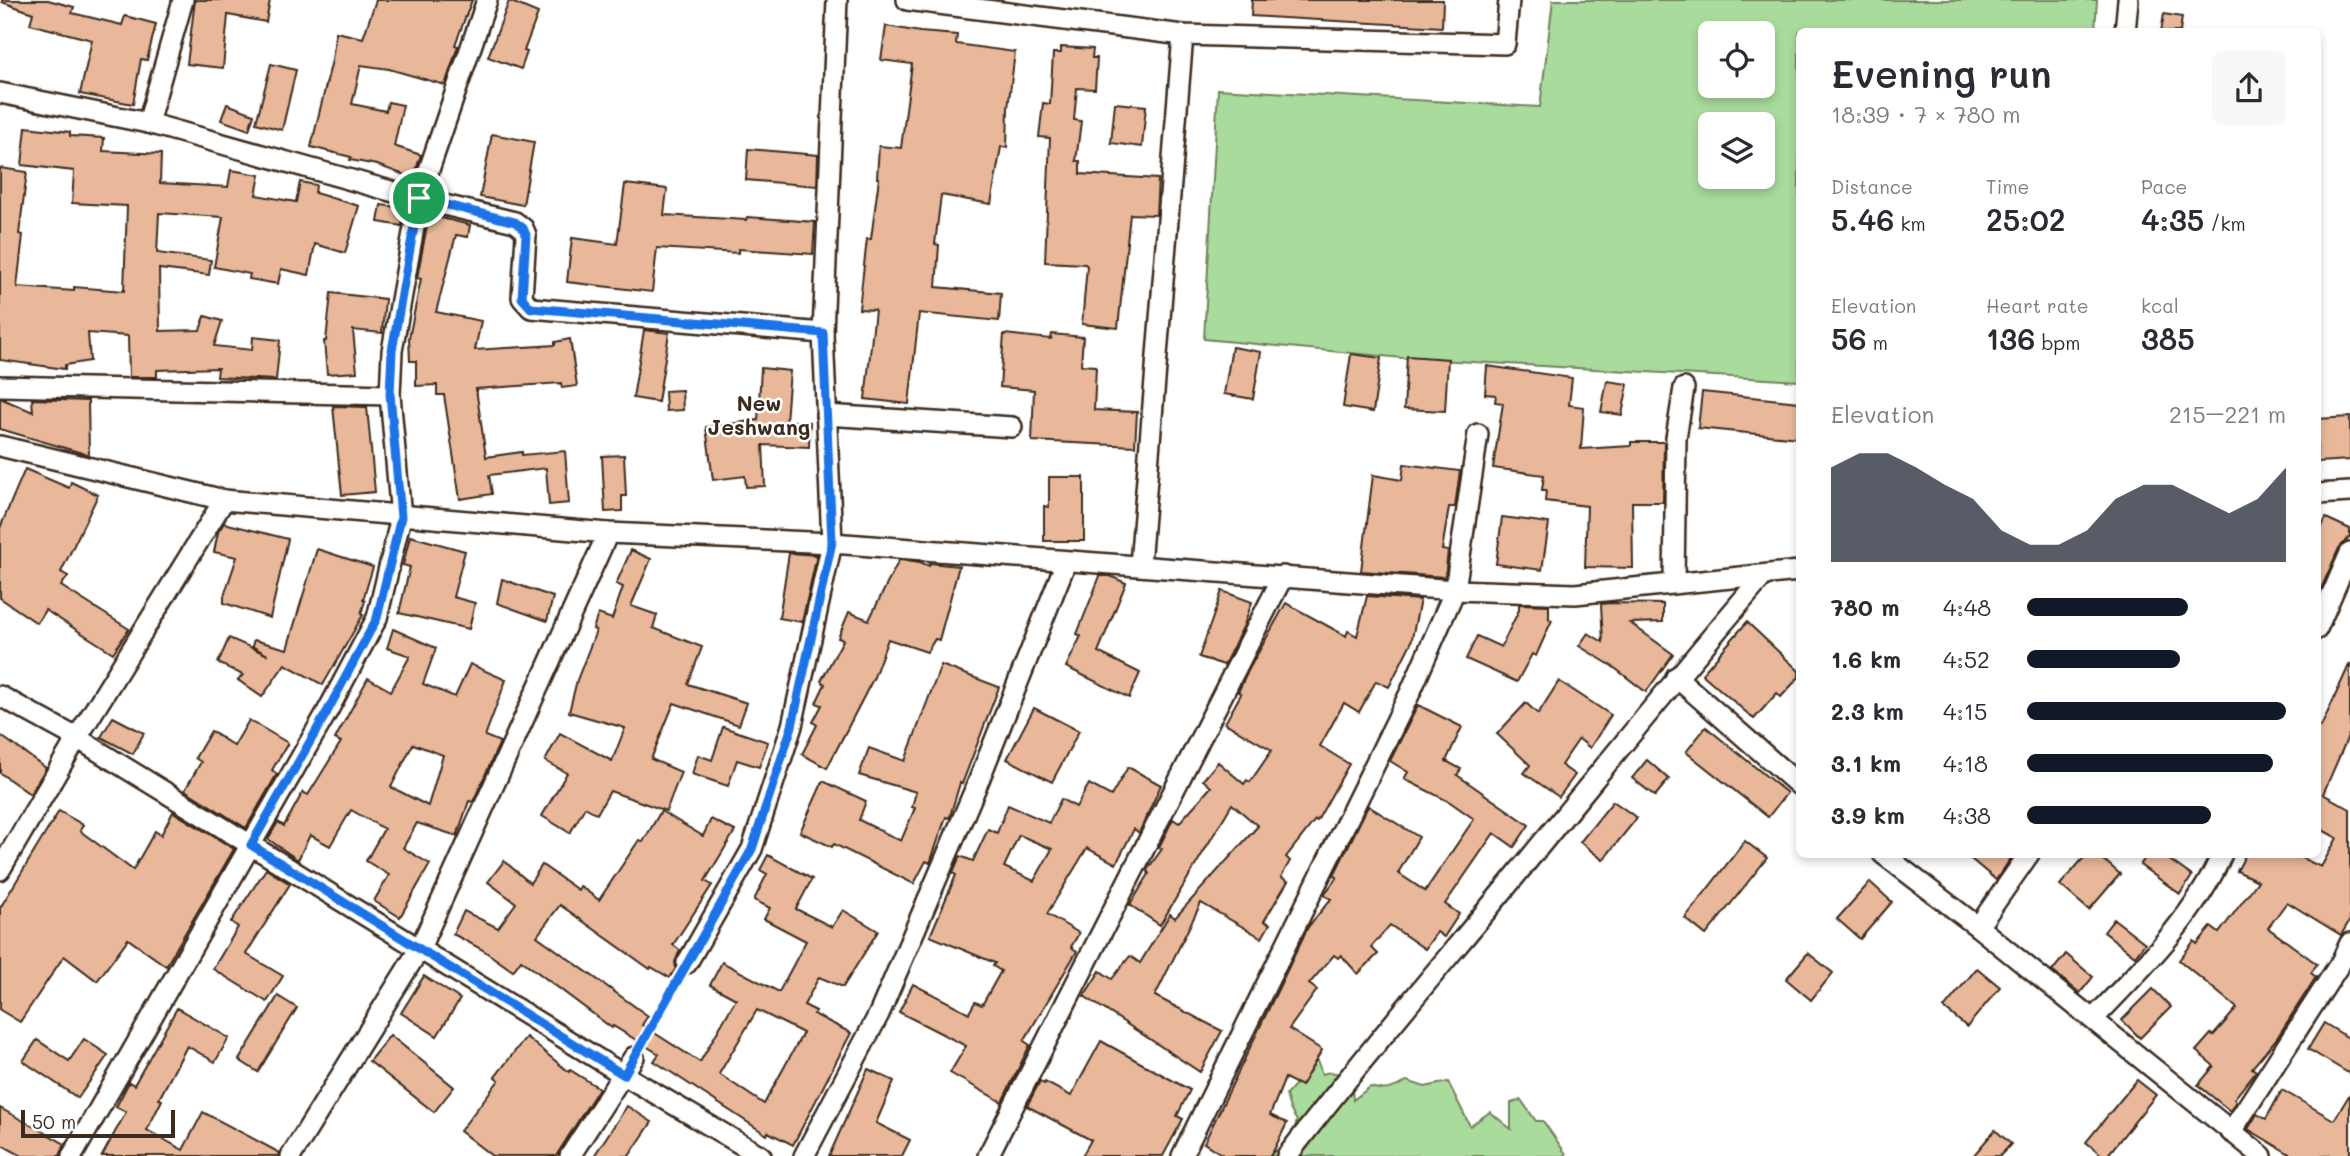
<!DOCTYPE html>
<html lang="en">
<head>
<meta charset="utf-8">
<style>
  body { margin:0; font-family:Mali,sans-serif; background:#f7f7f7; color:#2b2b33; height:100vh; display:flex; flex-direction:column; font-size:26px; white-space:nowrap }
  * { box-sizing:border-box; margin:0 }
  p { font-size:23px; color:#7c7c81 }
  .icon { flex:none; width:38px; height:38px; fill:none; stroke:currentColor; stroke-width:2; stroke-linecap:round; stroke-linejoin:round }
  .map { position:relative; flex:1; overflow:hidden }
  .details { position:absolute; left:1796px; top:28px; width:525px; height:830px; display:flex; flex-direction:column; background:#fff; border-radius:10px; box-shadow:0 4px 10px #0003 }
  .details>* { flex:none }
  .buttons { position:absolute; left:1698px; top:21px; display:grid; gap:14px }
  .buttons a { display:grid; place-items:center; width:77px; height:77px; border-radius:10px; background:#fff; box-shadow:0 4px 10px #0003; font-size:35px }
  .scale { position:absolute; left:21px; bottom:18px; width:154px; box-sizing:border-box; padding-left:7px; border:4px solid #3b2a1e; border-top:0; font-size:19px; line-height:24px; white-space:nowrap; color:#3b2a1e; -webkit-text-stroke:5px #fff; paint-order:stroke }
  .pin { position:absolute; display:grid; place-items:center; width:60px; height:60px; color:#fff; margin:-30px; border:4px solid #fff; border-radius:50%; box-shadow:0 2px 7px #0007 }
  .round { display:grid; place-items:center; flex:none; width:74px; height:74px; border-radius:10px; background:#f7f7f7 }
  .head { display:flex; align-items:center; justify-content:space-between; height:119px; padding:0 35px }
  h1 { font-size:38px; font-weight:600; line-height:52px }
  .metrics { display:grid; grid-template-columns:repeat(3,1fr); gap:10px; height:119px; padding:7px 35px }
  .metrics div { display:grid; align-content:center }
  .metrics b { font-size:30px; font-weight:600 }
  .metrics small { font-size:19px; font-weight:400 }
  .metrics p { font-size:19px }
  .chart { height:196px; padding:14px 35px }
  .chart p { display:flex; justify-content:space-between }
  .chart svg { width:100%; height:126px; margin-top:7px; fill:#111827; opacity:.7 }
  ul { padding:0 35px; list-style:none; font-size:23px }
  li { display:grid; grid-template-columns:112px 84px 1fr; align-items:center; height:52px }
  li i { height:18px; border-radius:9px; background:#111827 }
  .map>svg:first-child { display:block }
  .green { fill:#a9db9c; stroke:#72825d; stroke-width:2; fill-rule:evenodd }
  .building { fill:#e9b89a; stroke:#3b2a1e; stroke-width:2; fill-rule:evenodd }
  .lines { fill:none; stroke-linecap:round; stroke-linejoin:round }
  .minor-casing { stroke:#3b2a1e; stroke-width:24 }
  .path { stroke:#3b2a1e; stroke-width:3.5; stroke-dasharray:7 5; stroke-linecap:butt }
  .minor { stroke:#fff; stroke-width:19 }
  .route-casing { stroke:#fff; stroke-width:14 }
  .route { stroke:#1a73e8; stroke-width:9 }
  .labels { text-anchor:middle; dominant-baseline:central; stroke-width:5; stroke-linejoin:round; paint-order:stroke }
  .neighbourhood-label { font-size:21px; font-weight:bold; fill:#3b2a1e; stroke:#fff }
</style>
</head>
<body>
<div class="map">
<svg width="2350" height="1156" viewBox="0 0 2350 1156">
  <rect width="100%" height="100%" fill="#fff"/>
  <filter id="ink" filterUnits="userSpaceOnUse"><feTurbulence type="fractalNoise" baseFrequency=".0143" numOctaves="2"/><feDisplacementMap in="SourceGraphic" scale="14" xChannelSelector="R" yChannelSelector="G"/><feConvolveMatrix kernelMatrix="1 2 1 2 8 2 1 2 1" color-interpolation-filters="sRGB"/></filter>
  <g filter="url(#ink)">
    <g class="green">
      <path d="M 1553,0 L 2097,0 L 2095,31 L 1799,32 L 1799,381 L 1403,358 L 1204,339 L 1218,89 L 1540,107 ZM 1710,33 L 1762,33 L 1762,86 L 1710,86 ZM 1710,124 L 1762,124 L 1762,177 L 1710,177 Z"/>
      <path d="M 1312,1059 L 1317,1060 L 1322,1074 L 1330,1072 L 1345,1075 L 1352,1089 L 1353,1100 L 1370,1087 C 1386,1092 1393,1089 1407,1081 L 1425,1087 L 1448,1082 L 1470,1126 L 1490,1112 L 1511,1129 L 1511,1103 L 1521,1100 L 1536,1121 L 1543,1121 L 1566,1154 L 1565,1156 L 1268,1156 L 1289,1142 L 1297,1121 L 1290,1109 L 1286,1095 L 1295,1085 L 1303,1062 Z"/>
    </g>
    <g class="building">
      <polygon points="2,0 48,0 74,7 72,13 122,25 125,16 156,24 147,60 141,59 133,104 80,94 92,40 30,24 33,13 2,2"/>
      <polygon points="195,0 270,0 266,22 228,15 223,68 187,64"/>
      <polygon points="376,0 472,0 455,45 458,46 445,85 389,69 361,65 352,104 386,111 388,102 403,105 394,146 421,155 413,178 377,165 350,160 351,157 311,147 332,60 336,32 363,38"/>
      <polygon points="1252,0 1443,0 1442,27 1251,16"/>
      <polygon points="509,1 538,13 524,51 527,52 521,69 488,57"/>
      <polygon points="2164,14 2182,17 2180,32 2161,32"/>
      <polygon points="886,26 920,32 957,35 956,44 1015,52 1008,108 1007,147 1001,147 991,204 941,195 935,244 939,245 936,287 1001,293 999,321 919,313 909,404 865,399 875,310 859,309 867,239 871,239 879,178 877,178 879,146 901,148 912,64 881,60"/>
      <polygon points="1061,47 1093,49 1092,58 1097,58 1095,89 1077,88 1074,120 1081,121 1076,161 1080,161 1080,174 1158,179 1156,215 1130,214 1118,328 1082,324 1087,266 1085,264 1045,262 1050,138 1039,137 1043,103 1050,104 1053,53 1061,53"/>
      <polygon points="271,64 296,70 282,130 256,123"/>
      <polygon points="1115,103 1146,106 1142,147 1111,143"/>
      <polygon points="227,104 254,114 249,130 221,120"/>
      <polygon points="26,127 70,132 70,136 104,138 103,151 161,154 160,183 228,187 231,170 260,175 256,195 296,202 300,182 316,185 315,193 359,206 345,253 315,244 309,275 281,269 278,284 249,279 250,274 214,267 223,217 159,213 157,253 211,260 209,275 159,269 160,331 200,330 205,316 222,321 214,346 252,350 253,337 280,340 276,380 217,377 218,368 157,370 157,377 129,377 128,336 88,333 90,361 65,365 65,369 0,360 0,168 27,172 19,234 23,235 17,287 74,291 74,287 124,291 127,206 72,203 74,171 22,165"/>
      <polygon points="492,134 534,142 523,205 480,197"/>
      <polygon points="748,149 818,155 817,186 746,180"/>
      <polygon points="625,184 667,189 664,215 746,220 747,217 815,222 813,254 738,249 738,253 657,248 652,292 567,282 572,238 617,244"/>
      <polygon points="381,205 405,208 402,226 378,222"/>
      <polygon points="429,215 470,225 468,237 456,235 436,312 481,321 475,350 555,345 555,342 570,339 577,386 562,388 561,383 476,389 486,457 522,452 522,455 565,451 569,503 549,505 546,468 489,475 492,494 460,499 444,395 437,395 437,385 416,386 416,361 410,361 409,338 421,279 417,278"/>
      <polygon points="331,293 385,299 382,333 353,330 357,372 327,374 324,341 326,341"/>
      <polygon points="644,330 669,333 658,402 633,398"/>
      <polygon points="1004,334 1051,339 1052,334 1083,337 1081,365 1096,366 1094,410 1137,412 1135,446 1032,441 1034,390 1000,387"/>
      <polygon points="1232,347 1261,352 1253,399 1224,394"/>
      <polygon points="1351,354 1381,358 1373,412 1343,407"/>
      <polygon points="1407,356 1448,359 1445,411 1404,409"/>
      <polygon points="1487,366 1572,378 1569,405 1584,407 1581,449 1631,446 1631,442 1664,442 1663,502 1632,502 1633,568 1585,567 1587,506 1545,501 1546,490 1542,490 1544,475 1493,468 1503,403 1495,402 1496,395 1485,394"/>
      <polygon points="761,368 790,371 786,421 810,422 809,447 763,445 765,486 746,487 745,476 713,480 706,427 758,420"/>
      <polygon points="1607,381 1628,384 1622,415 1601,412"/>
      <polygon points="682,390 683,410 666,411 665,391"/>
      <polygon points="1702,392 1799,402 1799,438 1698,428"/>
      <polygon points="0,398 33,412 32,399 88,401 89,455 0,429"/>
      <polygon points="333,406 367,407 375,492 342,495"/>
      <polygon points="2350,417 2350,460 2317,462 2317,419"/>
      <polygon points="624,455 626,496 622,496 622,511 605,512 602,456"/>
      <polygon points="1404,464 1460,471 1455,507 1449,507 1442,550 1448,551 1445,577 1361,571 1373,475 1402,480"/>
      <polygon points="25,469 69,488 71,482 98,495 61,572 68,576 61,586 129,629 113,653 45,610 37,623 0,598 0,528"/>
      <polygon points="1049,477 1084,477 1084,541 1044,541 1044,506 1049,507"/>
      <polygon points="1502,517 1549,523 1542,570 1496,564"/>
      <polygon points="2326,518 2350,529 2350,537 2339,548 2317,598 2317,537"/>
      <polygon points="224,523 288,539 270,618 224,603 224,596 237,557 214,552 218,532"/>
      <polygon points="410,536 465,551 453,597 475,603 469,629 399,613 410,567 403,565"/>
      <polygon points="317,549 373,567 363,600 365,601 361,614 363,615 323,685 285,664 262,697 238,680 243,675 218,663 229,638 268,655 252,646 254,640 287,649"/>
      <polygon points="631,550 651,559 631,606 657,615 653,628 702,647 688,684 747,703 739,725 674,703 651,759 681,772 666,811 610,791 597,814 585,807 570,833 542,816 567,773 545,761 560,733 612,761 625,728 569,712 577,680 596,631 593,629 598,614 612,619 623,587 616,584"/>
      <polygon points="789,553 817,555 802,622 779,618"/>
      <polygon points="899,560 920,562 929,566 930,563 959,566 939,640 935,639 927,652 888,639 874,677 827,768 802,754 817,725 813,722 822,705 816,703 825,684 821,681 843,640 838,638 849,612 869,620"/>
      <polygon points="1100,576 1110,576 1126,583 1098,652 1140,673 1129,698 1066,667 1081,636 1077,634"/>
      <polygon points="502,579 553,597 547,621 497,603"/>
      <polygon points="1222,591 1252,602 1244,625 1224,665 1199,657"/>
      <polygon points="1367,596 1420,600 1411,643 1389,687 1376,681 1359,712 1344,703 1320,746 1349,764 1317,821 1315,820 1286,857 1290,861 1281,877 1288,881 1264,921 1270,924 1262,938 1201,903 1155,996 1222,1031 1200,1072 1084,996 1100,971 1112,979 1130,956 1140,963 1170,914 1175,918 1258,826 1232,804 1160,925 1130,905 1149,874 1147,870 1162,849 1159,847 1173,819 1179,823 1211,787 1203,780 1218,762 1244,784 1247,780 1250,782 1272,750 1225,723 1241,694 1238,692 1249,669 1286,603 1346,636 1348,631 1357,636"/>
      <polygon points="1611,603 1663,604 1663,622 1630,623 1673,654 1646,692 1612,666 1579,646 1588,633 1603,642 1601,604"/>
      <polygon points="1519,604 1549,605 1549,619 1552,620 1536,656 1532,654 1517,682 1466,659 1477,636 1501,647 1519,610"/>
      <polygon points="1747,622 1799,671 1799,677 1781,697 1777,693 1754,719 1702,674"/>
      <path d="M 393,629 L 436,648 L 423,684 L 455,697 L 470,664 L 506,680 L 485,736 L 500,742 L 473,802 L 469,801 L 457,836 L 417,823 L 403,848 L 430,864 L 400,917 L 374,901 L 389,875 L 366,861 L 384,829 L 367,819 L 351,810 L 330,846 L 310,835 L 298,860 L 268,839 L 278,822 L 284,826 L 303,792 L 308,795 L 341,742 L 335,739 L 368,678 L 391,691 L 410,656 L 387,648 ZM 413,744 L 443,755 L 428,806 L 391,787 Z"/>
      <polygon points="2350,663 2350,732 2323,794 2350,809 2350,920 2341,935 2287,902 2268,928 2317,964 2311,973 2316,977 2277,1038 2252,1068 2256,1071 2234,1099 2236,1101 2230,1111 2198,1085 2214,1066 2196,1051 2211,1034 2213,1036 2237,1008 2179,960 2194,941 2197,944 2211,927 2219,933 2258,881 2237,871 2246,854 2293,854 2321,867 2337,838 2317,827 2317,725 2321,727"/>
      <polygon points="941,665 999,687 962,784 960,783 950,816 949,818 946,817 930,863 926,861 914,884 834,844 832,847 800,832 823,781 866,801 859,820 901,841 915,808 912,807 916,792 859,775 869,748 905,761"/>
      <polygon points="1559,681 1611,715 1590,748 1579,739 1561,765 1575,775 1559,797 1524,773 1530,765 1497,734 1526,703 1538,714"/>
      <polygon points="1418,705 1462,727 1446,761 1461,769 1457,775 1529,825 1514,847 1494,833 1445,904 1459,914 1444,937 1437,932 1425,949 1390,925 1371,947 1378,954 1358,974 1341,955 1338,958 1334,955 1309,984 1317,990 1289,1029 1322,1050 1301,1086 1285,1078 1270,1115 1287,1123 1274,1150 1270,1156 1225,1156 1204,1143 1308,927 1331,899 1324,895 1337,877 1334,875 1368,806 1419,837 1398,873 1425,891 1474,819 1450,802 1404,779 1408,772 1390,761"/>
      <polygon points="1034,708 1079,731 1052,782 1007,759"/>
      <polygon points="113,717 144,733 133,754 101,737"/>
      <polygon points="249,720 288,743 272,770 277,774 246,828 185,790 201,762 195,758 211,731 234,746"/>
      <polygon points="723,727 768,742 759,767 737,760 728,786 692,774 698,755 712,760"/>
      <polygon points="1706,727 1787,793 1768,817 1686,752"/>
      <polygon points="0,735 46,768 30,794 0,773"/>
      <polygon points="1647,760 1669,779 1655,796 1632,778"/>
      <path d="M 1128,767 L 1161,785 L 1139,833 L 1134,829 L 1116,864 L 1087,848 L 1047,914 L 1079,933 L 1071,947 L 1077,951 L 1024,1041 L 1030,1045 L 1002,1102 L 950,1073 L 966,1046 L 899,1012 L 913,984 L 969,1013 L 975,1002 L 982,1005 L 1001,971 L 993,966 L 995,963 L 930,936 L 956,875 L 953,873 L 960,856 L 973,861 L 988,829 L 997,833 L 1008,805 L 1049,823 L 1061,799 L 1076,807 L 1089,784 L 1111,796 ZM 1019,835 L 1052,849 L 1034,881 L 1004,867 Z"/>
      <polygon points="1613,801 1637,818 1603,860 1580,842"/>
      <polygon points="59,811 83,825 80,831 133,870 155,831 161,835 173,812 234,849 166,966 128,939 97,981 64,956 20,1022 0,1010 0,908"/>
      <path d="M 661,811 L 703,836 L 711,819 L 735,831 L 705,881 L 712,885 L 673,945 L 680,950 L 675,962 L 676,968 L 670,978 L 651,967 L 650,969 L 560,905 L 537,936 L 648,1016 L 642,1025 L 700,1062 L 736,999 L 710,985 L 722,962 L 779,992 L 806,941 L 764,919 L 770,908 L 754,900 L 767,874 L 760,870 L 768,855 L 812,879 L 796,909 L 832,927 L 843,910 L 878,931 L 843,987 L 819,977 L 804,1005 L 816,1011 L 814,1014 L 851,1033 L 793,1145 L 768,1132 L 767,1135 L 654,1061 L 659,1054 L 613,1026 L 612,1028 L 521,960 L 513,971 L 483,950 L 453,934 L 464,911 L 498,928 L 516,903 L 488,882 L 504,861 L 530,883 L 542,865 L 578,890 L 580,886 L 599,900 L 639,840 L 643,842 ZM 757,1010 L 803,1033 L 764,1104 L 719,1074 Z"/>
      <polygon points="1745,841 1767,858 1706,935 1685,918"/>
      <polygon points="1965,854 2014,854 1996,880"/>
      <polygon points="2087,854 2097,854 2120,874 2089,910 2060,885"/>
      <polygon points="2148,854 2161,854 2192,876 2180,894 2140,865"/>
      <polygon points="266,869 290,884 246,954 283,976 267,1002 213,969 238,927 231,922"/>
      <polygon points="1870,882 1892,902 1860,939 1837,919"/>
      <polygon points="2114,919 2145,943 2135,956 2104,932"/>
      <polygon points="1808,953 1833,973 1811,1000 1786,979"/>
      <polygon points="2066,954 2093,977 2080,993 2052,971"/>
      <polygon points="1977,968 2000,987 1967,1027 1944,1008"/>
      <polygon points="424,976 460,999 437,1036 401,1013"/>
      <polygon points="2153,989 2171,1007 2140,1038 2122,1020"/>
      <polygon points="278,996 297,1008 258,1072 239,1060"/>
      <polygon points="177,1008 229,1038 215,1062 187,1046 159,1099 162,1100 147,1130 183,1150 203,1112 280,1153 279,1156 102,1156 126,1112 116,1107 129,1082 134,1085"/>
      <polygon points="2324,1023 2350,1039 2350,1074 2308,1049"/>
      <polygon points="390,1035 454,1087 434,1112 369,1061"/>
      <polygon points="526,1037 569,1072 570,1070 599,1088 556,1156 492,1156 460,1131 499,1080 495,1077"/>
      <polygon points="84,1039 108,1055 78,1098 23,1061 37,1040 69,1061"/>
      <polygon points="1101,1041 1190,1090 1177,1116 1183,1119 1163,1156 1082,1156 1091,1140 1027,1106 1040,1081 1044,1084 1045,1082 1071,1096"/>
      <polygon points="868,1069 894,1081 876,1123 910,1140 902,1156 829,1156"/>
      <polygon points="2137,1080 2156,1095 2107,1156 2103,1156 2086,1142"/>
      <polygon points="2282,1090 2334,1120 2350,1094 2350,1156 2293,1156 2248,1129 2257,1114 2266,1119"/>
      <polygon points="627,1106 652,1122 629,1156 594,1156"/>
      <polygon points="0,1108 65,1144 60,1156 22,1156 0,1144"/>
      <polygon points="1995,1130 2011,1144 2000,1156 1973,1156"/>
    </g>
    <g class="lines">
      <defs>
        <g id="minor">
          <polyline points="907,0 1183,35 1505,44 1509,0"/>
          <polyline points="2125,32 2128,0"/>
          <polyline points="0,93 148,123 419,199 515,222 523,228 526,235 522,298 531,308 823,333"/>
          <polyline points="148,123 183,0"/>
          <polyline points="0,386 390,395"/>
          <polyline points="826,415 1012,427"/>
          <polyline points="0,446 224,500 608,533 832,543 1455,590 1575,594 1799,571"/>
          <polyline points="2317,494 2350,492"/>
          <polyline points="1140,565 1183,35"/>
          <polyline points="1674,583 1676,438 1684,388"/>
          <polyline points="2317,629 2350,553"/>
          <polyline points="1676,677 1799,785"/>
          <polyline points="0,696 77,738 624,1075 761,1156"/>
          <polyline points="1883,854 1978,927 2262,1156"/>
          <polyline points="0,870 77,738 224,500"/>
          <polyline points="1978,927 2029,854"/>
          <polyline points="687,963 752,849 792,726 832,543 823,333 837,0"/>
          <path d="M 2093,1019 C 2139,971 2196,916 2222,854"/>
          <polyline points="2231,1132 2341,962 2350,943"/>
          <polyline points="72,1156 327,712 377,618 401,517 390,395 392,351 419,199 487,0"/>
          <polyline points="291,1156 420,948 608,533"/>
          <polyline points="570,1156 634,1057"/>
          <polyline points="804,1156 879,1014 979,780 1066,562"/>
          <polyline points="988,1156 1283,576"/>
          <polyline points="1182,1156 1410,693 1455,590 1478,434"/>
          <path d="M 1287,1156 C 1359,1062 1436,972 1511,881 C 1595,779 1678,675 1764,575"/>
        </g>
      </defs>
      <use href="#minor" class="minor-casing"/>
      <polyline class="path" points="644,1040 678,979"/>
      <use href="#minor" class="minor"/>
    </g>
  </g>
  <g class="lines" filter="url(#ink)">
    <defs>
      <polygon id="route" points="419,198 515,222 523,228 526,235 522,298 531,308 823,333 832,542 792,726 752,849 624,1075 251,845 327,712 377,618 401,517 390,394 392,351"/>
    </defs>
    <use href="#route" class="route-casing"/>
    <use href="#route" class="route"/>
  </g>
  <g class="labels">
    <g class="neighbourhood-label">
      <text x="759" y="402">New<tspan x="759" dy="24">Jeshwang</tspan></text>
    </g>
  </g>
</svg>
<div class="buttons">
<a><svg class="icon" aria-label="locate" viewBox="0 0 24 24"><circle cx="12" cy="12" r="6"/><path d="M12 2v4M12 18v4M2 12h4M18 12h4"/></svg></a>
<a><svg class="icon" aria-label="layers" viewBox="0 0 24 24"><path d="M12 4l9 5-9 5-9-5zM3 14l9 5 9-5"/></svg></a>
</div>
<div class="scale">50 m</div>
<div class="pin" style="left:419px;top:198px;background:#1e9e55"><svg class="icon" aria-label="arrive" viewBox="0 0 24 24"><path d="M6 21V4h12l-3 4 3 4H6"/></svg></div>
<section class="details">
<div class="head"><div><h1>Evening run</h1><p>18:39 · 7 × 780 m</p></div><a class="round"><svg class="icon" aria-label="share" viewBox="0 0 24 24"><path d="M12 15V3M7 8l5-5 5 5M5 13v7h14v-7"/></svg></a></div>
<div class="metrics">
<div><p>Distance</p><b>5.46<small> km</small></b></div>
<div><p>Time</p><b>25:02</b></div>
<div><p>Pace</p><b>4:35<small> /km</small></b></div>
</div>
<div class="metrics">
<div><p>Elevation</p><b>56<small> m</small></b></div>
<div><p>Heart rate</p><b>136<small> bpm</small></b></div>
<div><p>kcal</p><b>385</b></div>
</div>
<div class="chart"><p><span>Elevation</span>215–221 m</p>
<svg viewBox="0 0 160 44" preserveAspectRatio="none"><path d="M0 44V11L10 6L20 6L30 11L40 17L50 22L60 33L70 38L80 38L90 33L100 22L110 17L120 17L130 22L140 27L150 22L160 11V44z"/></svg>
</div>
<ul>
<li><b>780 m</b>4:48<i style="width:62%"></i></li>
<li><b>1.6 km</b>4:52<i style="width:59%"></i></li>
<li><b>2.3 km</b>4:15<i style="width:100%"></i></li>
<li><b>3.1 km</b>4:18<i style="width:95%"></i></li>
<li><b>3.9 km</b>4:38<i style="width:71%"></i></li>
</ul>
</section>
</div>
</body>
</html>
